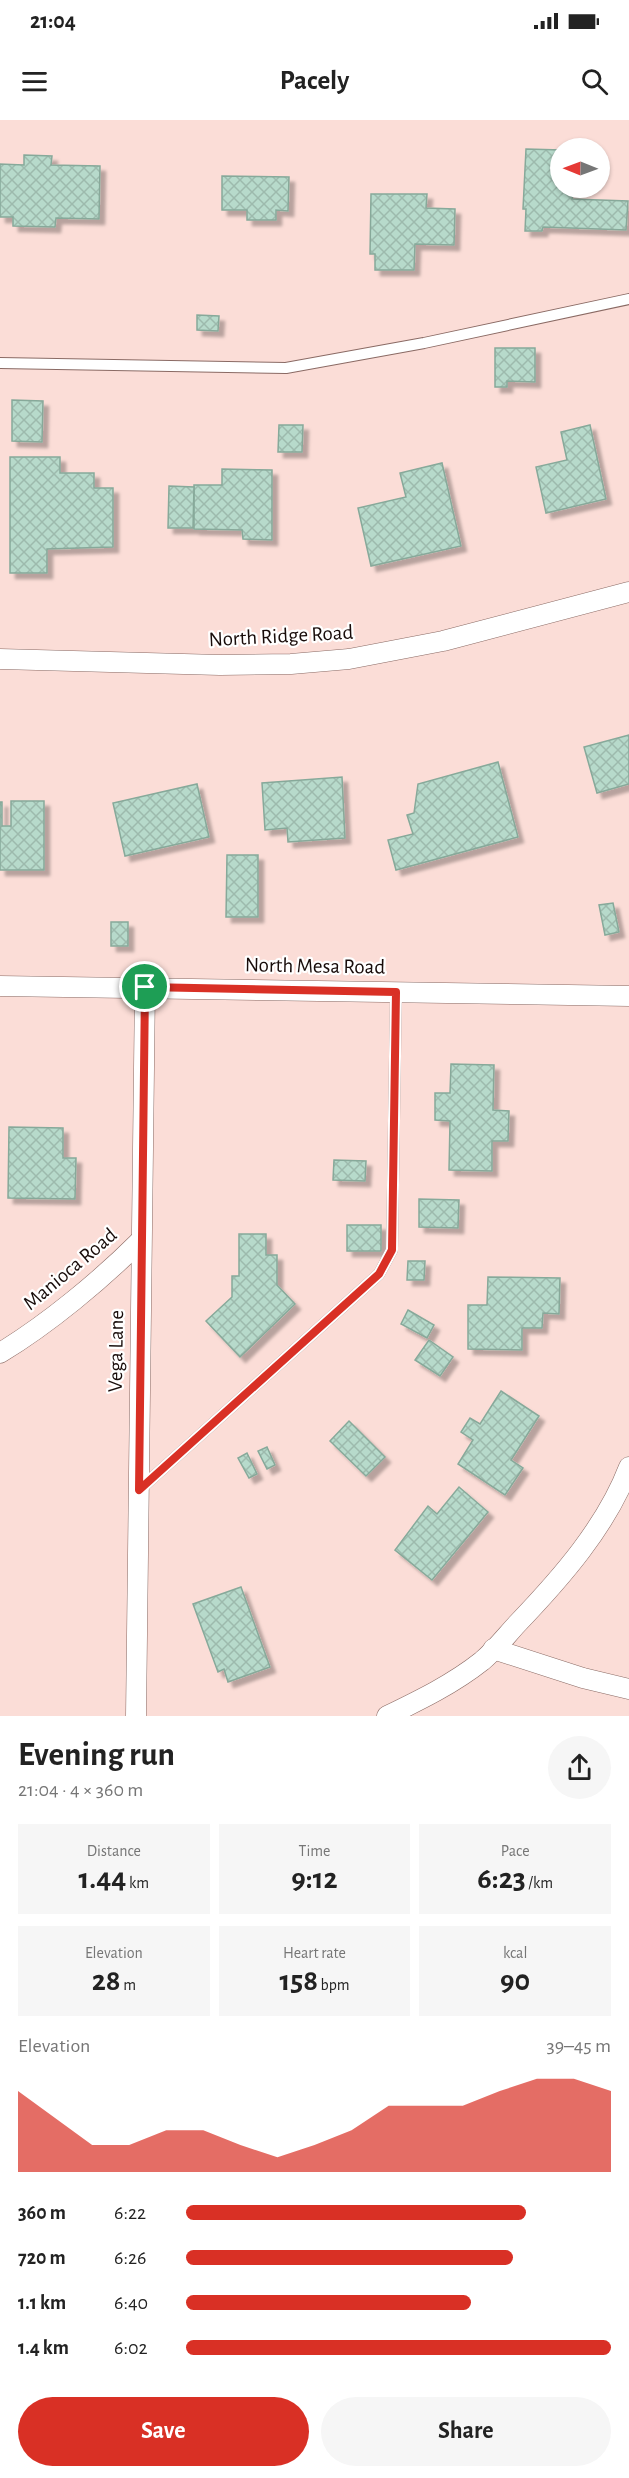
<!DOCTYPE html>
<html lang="en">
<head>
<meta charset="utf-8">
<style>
  body { margin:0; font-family:"Alegreya Sans",sans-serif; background:#f6f6f6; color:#222; height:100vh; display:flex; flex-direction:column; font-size:22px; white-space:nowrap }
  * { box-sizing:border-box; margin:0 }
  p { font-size:20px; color:#767676 }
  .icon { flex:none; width:33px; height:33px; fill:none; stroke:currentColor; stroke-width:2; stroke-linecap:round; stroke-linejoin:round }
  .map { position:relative; height:1596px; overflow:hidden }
  .drawer { display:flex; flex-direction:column; background:#fff; flex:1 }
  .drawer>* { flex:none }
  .needle { width:39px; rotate:271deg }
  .tools { position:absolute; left:550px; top:18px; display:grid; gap:12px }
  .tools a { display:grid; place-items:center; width:60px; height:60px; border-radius:50%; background:#fff; box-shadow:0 2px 4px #0004; font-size:30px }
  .pin { position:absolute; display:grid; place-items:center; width:51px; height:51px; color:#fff; margin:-26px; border:3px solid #fff; border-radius:50%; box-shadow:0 2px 6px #0007 }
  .round { display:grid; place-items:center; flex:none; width:63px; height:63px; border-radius:32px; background:#f6f6f6 }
  .head { display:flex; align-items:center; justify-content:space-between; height:102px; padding:0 18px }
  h1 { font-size:33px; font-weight:700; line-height:45px }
  .stats { display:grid; grid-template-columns:repeat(3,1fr); gap:9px; height:102px; padding:6px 18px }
  .stats div { display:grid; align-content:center; border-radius:0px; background:#f6f6f6; text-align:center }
  .stats b { font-size:30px; font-weight:700 }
  .stats small { font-size:16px; font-weight:400 }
  .stats p { font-size:16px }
  .chart { height:168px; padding:12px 18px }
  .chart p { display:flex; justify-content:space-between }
  .chart svg { width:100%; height:108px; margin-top:6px; fill:#d93025; opacity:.7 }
  .button { display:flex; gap:12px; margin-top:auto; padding:12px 18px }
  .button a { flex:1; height:69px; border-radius:36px; background:#d93025; color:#fff; font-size:24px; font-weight:700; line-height:69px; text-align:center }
  .button a+a { background:#f6f6f6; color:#222 }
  ul { padding:0 18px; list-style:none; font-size:20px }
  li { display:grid; grid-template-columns:96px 72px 1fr; align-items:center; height:45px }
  li i { height:15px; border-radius:8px; background:#d93025 }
  .status { display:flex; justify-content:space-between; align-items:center; height:42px; padding:0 30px; background:#fff; direction:ltr }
  .status svg { height:16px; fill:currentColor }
  header { display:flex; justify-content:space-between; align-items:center; height:78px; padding:0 18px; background:#fff; font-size:27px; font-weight:700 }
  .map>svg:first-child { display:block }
  .building { fill:url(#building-cross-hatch); stroke:#87a99a; stroke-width:1.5; filter:url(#shadow) }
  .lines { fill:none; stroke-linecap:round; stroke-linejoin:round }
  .lane-casing { stroke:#8a6a64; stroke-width:12 }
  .street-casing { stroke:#8a6a64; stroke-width:21 }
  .lane { stroke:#fff; stroke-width:10 }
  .street { stroke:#fff; stroke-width:20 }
  .route-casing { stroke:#fff; stroke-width:12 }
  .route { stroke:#d93025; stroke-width:8 }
  .labels { text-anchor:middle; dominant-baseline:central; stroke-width:4.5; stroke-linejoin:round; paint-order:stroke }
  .street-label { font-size:21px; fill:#180c0a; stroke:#fff }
</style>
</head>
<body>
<div class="status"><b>21:04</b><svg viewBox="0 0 49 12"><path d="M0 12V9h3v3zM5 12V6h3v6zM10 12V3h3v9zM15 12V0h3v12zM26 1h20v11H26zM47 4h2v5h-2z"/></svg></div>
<header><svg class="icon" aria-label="menu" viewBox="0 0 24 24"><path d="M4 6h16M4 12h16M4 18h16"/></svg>Pacely<svg class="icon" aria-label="search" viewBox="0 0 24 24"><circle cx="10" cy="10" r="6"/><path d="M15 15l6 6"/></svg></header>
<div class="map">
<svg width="629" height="1596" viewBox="0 0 629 1596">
  <defs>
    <pattern id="building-cross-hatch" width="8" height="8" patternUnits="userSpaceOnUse" patternTransform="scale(1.5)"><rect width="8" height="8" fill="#b7dacb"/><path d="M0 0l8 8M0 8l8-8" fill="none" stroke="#9dbaad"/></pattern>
    <filter id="shadow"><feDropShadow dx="5.5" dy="5.5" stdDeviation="1.5" flood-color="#0004"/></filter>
  </defs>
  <rect width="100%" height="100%" fill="#fbddd7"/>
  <g class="building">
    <polygon points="526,29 561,30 561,68 573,68 572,79 628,81 626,110 543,107 542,111 525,111 526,89 523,89"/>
    <polygon points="24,35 52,36 51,45 100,46 99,99 56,98 55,107 13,106 13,97 0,97 0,44 24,45"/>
    <polygon points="222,56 289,57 288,91 276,90 276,100 247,100 247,90 222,90"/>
    <polygon points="371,74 427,74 426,88 455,89 454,125 415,124 414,150 375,150 375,134 370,134"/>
    <polygon points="197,195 219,196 218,211 197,210"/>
    <polygon points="495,228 535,228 535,262 507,261 507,267 495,267"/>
    <polygon points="12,280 43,281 42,322 12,321"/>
    <polygon points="279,305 303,305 302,332 278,332"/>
    <polygon points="590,305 606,379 546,393 536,347 567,340 561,312"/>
    <polygon points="10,337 60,337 60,353 94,353 94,368 113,368 113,427 47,429 47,453 10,453"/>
    <polygon points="442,343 461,426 371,446 358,388 406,377 400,353"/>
    <polygon points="222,349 272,350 272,420 243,419 242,410 194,409 194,365 222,365"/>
    <polygon points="169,366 194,367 193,408 168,408"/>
    <polygon points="629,615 629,664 597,673 584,627"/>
    <polygon points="498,642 518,717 396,750 388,720 413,714 407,695 414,693 418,664"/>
    <polygon points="342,657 345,718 288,722 287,708 265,710 262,663"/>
    <polygon points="197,664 209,717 125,736 113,683"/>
    <polygon points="11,681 44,681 44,750 0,750 0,682 2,682 2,706 11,706"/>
    <polygon points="227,735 258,735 258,797 226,797"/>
    <polygon points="613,783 619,812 605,815 599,785"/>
    <rect x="111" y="802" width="17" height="24"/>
    <polygon points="451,944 494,945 493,990 509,991 508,1021 492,1021 492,1051 449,1050 450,1001 435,1000 435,973 450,973"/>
    <polygon points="9,1007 63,1008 63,1038 76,1038 75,1079 8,1078"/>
    <polygon points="334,1040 366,1041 365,1061 333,1060"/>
    <polygon points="419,1079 459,1080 458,1108 419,1107"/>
    <rect x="347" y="1105" width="34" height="26"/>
    <polygon points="239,1114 266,1114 266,1135 277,1135 277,1165 295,1184 240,1237 206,1201 232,1177 232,1156 239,1156"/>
    <polygon points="408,1141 425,1141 424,1160 407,1160"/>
    <polygon points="488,1157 560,1158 559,1194 543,1193 542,1208 522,1208 522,1230 468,1229 468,1185 487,1185"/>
    <polygon points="408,1190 434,1205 427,1218 401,1204"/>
    <polygon points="429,1220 453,1237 440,1256 415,1240"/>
    <polygon points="501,1271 539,1296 511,1340 523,1348 505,1375 458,1344 473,1320 461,1312 470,1298 480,1304"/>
    <polygon points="349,1301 385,1337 366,1356 330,1321"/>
    <polygon points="267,1327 275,1345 267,1349 258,1331"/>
    <polygon points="247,1333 257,1354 249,1358 238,1338"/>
    <polygon points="459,1367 488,1392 432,1460 395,1430 428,1386 437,1394"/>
    <polygon points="241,1467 270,1547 228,1562 224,1549 218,1552 193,1484"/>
  </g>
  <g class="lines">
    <defs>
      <g id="lane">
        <polyline points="0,243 286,248 424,223 629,179"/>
        <polyline points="139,1370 379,1154 392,1130 396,872"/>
      </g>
      <g id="street">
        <polyline points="0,539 220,545 291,544 349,539 443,521 629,472"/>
        <polyline points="0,866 629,876"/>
        <path d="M 0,1233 C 48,1204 101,1160 141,1120"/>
        <polyline points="493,1529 583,1558 629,1569"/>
        <polyline points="136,1596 145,867"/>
        <path d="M 387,1596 C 420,1580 453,1564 482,1541 C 495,1530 506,1516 517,1504 C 561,1458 606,1407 629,1347"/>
      </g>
    </defs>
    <use href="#lane" class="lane-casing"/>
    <use href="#street" class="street-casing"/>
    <use href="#lane" class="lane"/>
    <use href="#street" class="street"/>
  </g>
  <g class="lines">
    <defs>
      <polygon id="route" points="145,867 396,872 392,1130 379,1154 139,1370"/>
    </defs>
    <use href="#route" class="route-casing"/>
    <use href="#route" class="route"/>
  </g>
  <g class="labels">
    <g class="street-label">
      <text transform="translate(281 516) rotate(-3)">North Ridge Road</text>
      <text transform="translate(315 846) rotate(1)">North Mesa Road</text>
      <text transform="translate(70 1149) rotate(-40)">Manioca Road</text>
      <text transform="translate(116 1231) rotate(-89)">Vega Lane</text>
    </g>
  </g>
</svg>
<div class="tools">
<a><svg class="needle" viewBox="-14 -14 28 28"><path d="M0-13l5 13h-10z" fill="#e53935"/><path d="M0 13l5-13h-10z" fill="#767676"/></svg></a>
</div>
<div class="pin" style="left:145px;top:867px;background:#1e9e55"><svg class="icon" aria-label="arrive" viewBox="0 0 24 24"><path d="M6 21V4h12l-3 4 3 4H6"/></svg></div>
</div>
<section class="drawer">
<div class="head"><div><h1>Evening run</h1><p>21:04 · 4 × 360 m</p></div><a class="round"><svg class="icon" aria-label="share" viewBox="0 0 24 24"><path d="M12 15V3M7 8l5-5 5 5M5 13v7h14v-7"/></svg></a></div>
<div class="stats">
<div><p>Distance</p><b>1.44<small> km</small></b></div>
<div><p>Time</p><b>9:12</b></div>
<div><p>Pace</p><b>6:23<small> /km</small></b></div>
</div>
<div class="stats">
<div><p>Elevation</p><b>28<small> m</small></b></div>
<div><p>Heart rate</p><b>158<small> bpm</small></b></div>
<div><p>kcal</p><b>90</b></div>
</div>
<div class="chart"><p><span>Elevation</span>39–45 m</p>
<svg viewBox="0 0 160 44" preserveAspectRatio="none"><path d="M0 44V11L10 22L20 33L30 33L40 27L50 27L60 33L70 38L80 33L90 27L100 17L110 17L120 17L130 11L140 6L150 6L160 11V44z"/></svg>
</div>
<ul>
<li><b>360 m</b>6:22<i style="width:80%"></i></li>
<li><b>720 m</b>6:26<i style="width:77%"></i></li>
<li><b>1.1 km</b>6:40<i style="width:67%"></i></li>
<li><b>1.4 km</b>6:02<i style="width:100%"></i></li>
</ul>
<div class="button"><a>Save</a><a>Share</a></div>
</section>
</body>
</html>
